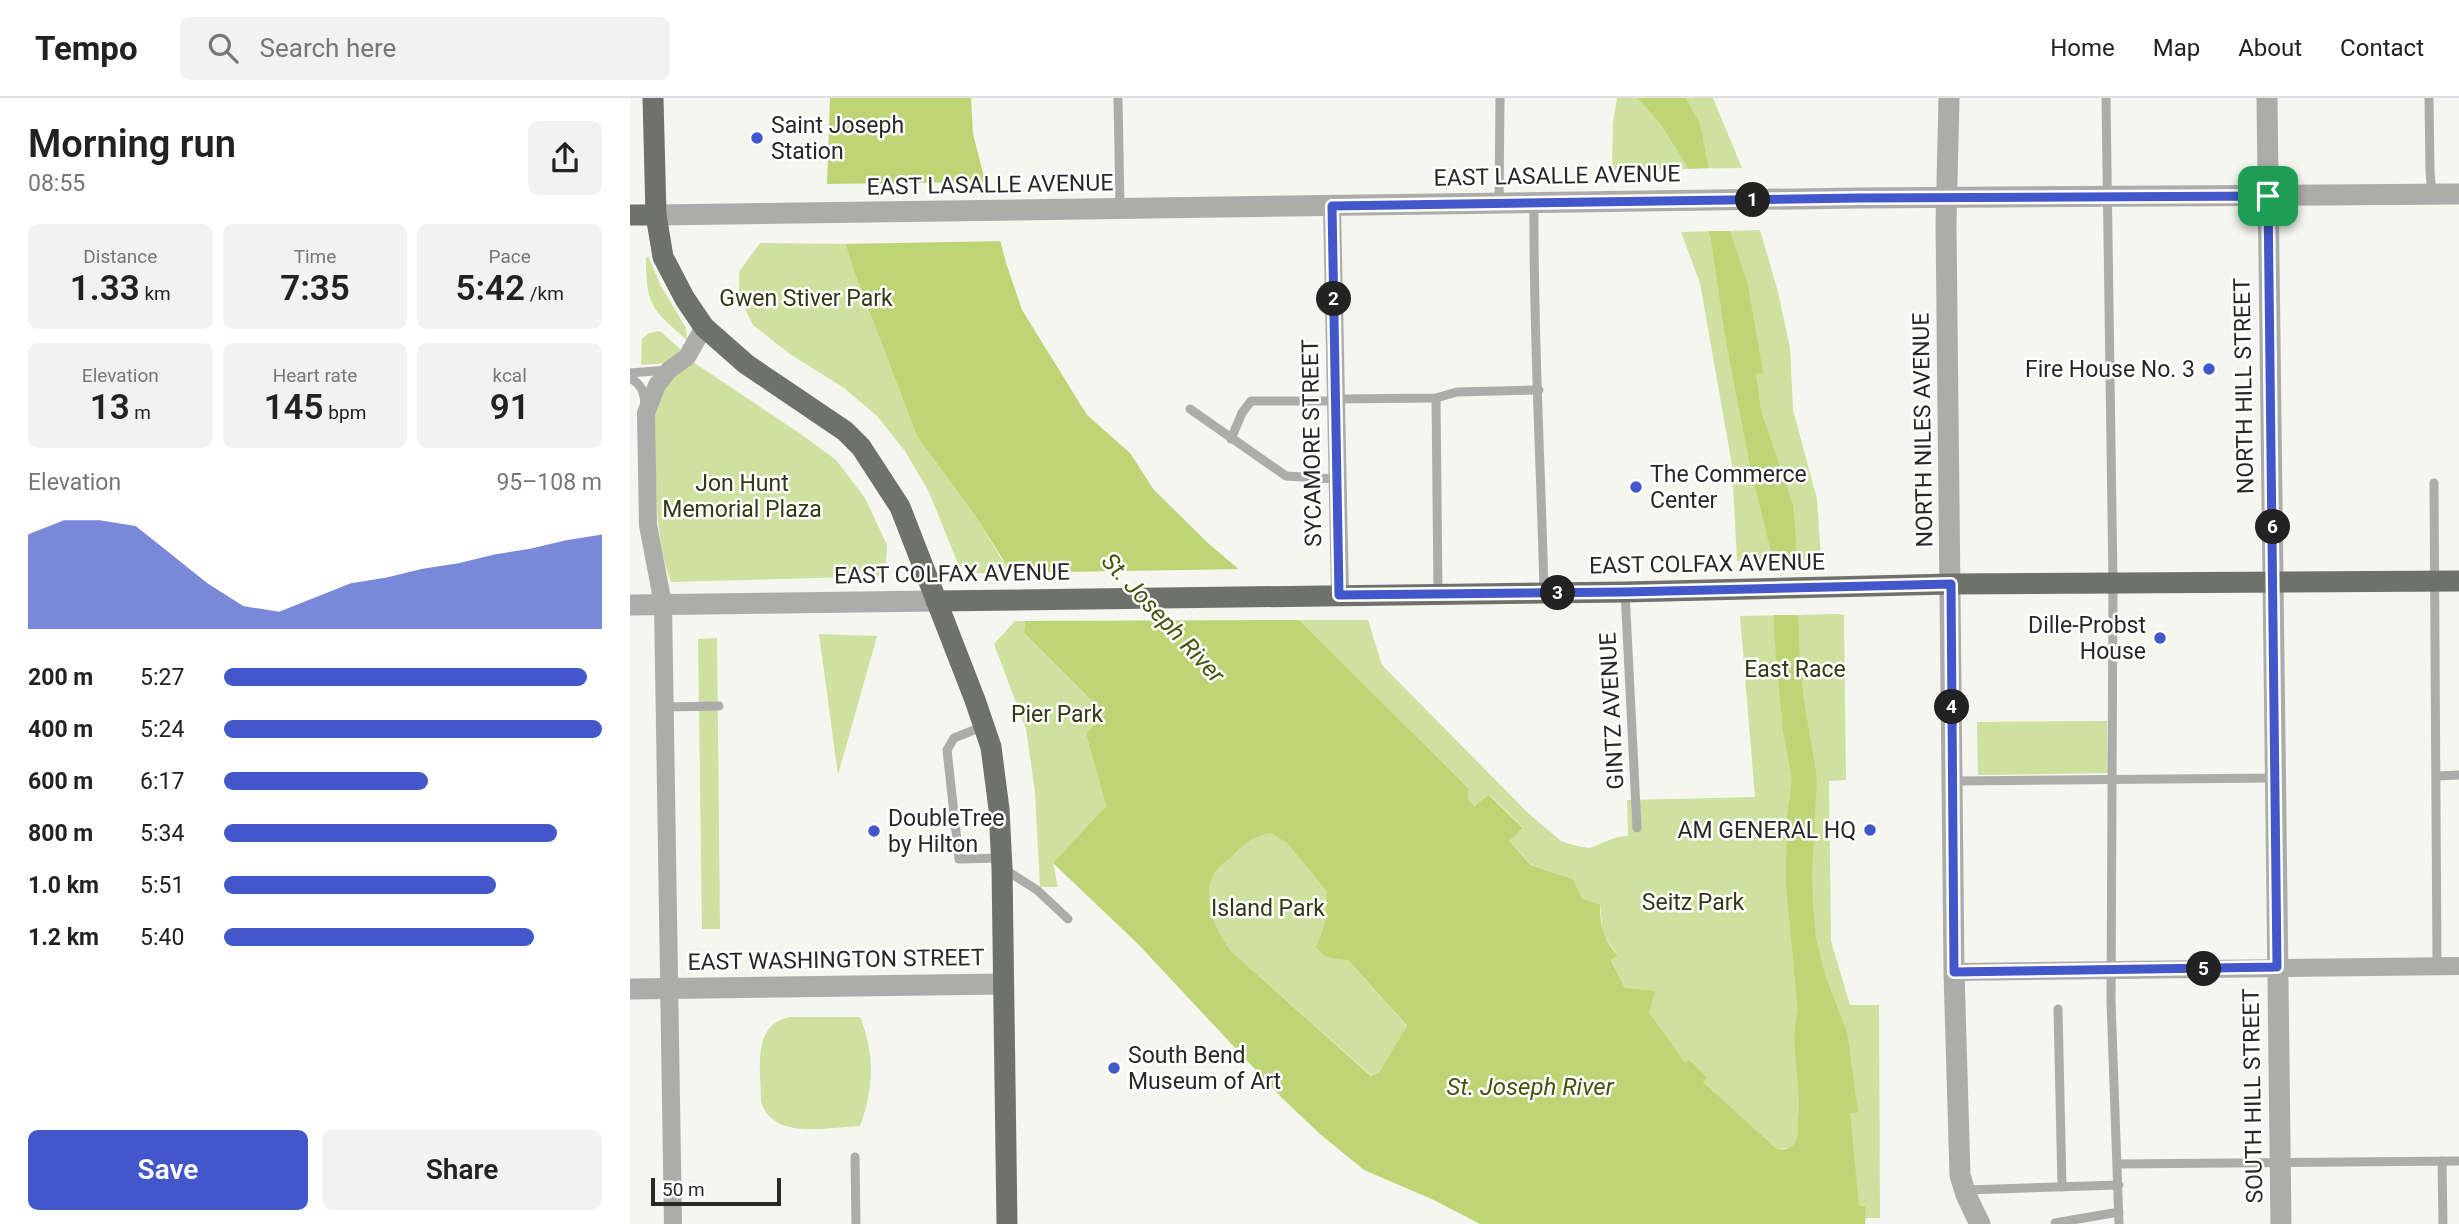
<!DOCTYPE html>
<html lang="en">
<head>
<meta charset="utf-8">
<style>
  body { margin:0; font-family:Roboto,sans-serif; background:#f2f2f2; color:#222; height:100vh; display:flex; flex-direction:column; font-size:26px; white-space:nowrap }
  * { box-sizing:border-box; margin:0 }
  p { font-size:23px; color:#767676 }
  .icon { flex:none; width:38px; height:38px; fill:none; stroke:currentColor; stroke-width:2; stroke-linecap:round; stroke-linejoin:round }
  .map { position:relative; flex:1; overflow:hidden }
  .panel { display:flex; flex-direction:column; background:#fff; width:630px }
  .panel>* { flex:none }
  .scale { position:absolute; left:21px; bottom:18px; width:130px; box-sizing:border-box; padding-left:7px; border:4px solid #282926; border-top:0; font-size:19px; line-height:24px; white-space:nowrap; color:#282926; -webkit-text-stroke:5px #fff; paint-order:stroke }
  .pin { position:absolute; display:grid; place-items:center; width:60px; height:60px; color:#fff; margin:-30px; border-radius:14px; box-shadow:0 4px 10px #0006 }
  .km { position:absolute; width:35px; height:35px; margin:-18px; border-radius:50%; background:#222; color:#fff; font-size:19px; line-height:35px; text-align:center }
  .round { display:grid; place-items:center; flex:none; width:74px; height:74px; border-radius:10px; background:#f2f2f2 }
  .head { display:flex; align-items:center; justify-content:space-between; height:119px; padding:0 28px }
  h1 { font-size:38px; font-weight:600; line-height:52px }
  .stats { display:grid; grid-template-columns:repeat(3,1fr); gap:10px; height:119px; padding:7px 28px }
  .stats div { display:grid; align-content:center; border-radius:10px; background:#f2f2f2; text-align:center }
  .stats b { font-size:35px; font-weight:600 }
  .stats small { font-size:19px; font-weight:400 }
  .stats p { font-size:19px }
  .chart { height:196px; padding:14px 28px }
  .chart p { display:flex; justify-content:space-between }
  .chart svg { width:100%; height:126px; margin-top:7px; fill:#4257ca; opacity:.7 }
  .button { display:flex; gap:14px; margin-top:auto; padding:14px 28px }
  .button a { flex:1; height:80px; border-radius:10px; background:#4257ca; color:#fff; font-size:28px; font-weight:600; line-height:80px; text-align:center }
  .button a+a { background:#f2f2f2; color:#222 }
  ul { padding:0 28px; list-style:none; font-size:23px }
  li { display:grid; grid-template-columns:112px 84px 1fr; align-items:center; height:52px }
  li i { height:18px; border-radius:9px; background:#4257ca }
  header { display:flex; align-items:center; gap:42px; box-sizing:border-box; height:98px; padding:0 35px; background:#fff; border-bottom:2px solid #e0e0e0 }
  header strong { font-size:33px }
  nav { display:flex; gap:38px; margin-inline-start:auto; font-size:24px }
  .search { width:490px; height:63px; background:#f2f2f2; display:flex; align-items:center; gap:18px; box-sizing:border-box; padding:0 24px; border-radius:10px; color:#767676; font-size:26px }
  main { display:flex; flex:1; min-height:0 }
  .map>svg:first-child { display:block }
  .green { fill:#cee19e }
  .water { fill:#bdd575; fill-rule:evenodd }
  .pier { fill:#f4f6ef }
  .lines { fill:none; stroke-linecap:round; stroke-linejoin:round }
  .service { stroke:#acadaa; stroke-width:9 }
  .minor { stroke:#acadaa; stroke-width:18 }
  .tertiary { stroke:#acadaa; stroke-width:21 }
  .primary { stroke:#6f716b; stroke-width:21 }
  .route-casing { stroke:#fff; stroke-width:14 }
  .route { stroke:#4257ca; stroke-width:9 }
  .poi-dot { fill:#4257ca; stroke:#fff; stroke-width:2.5 }
  .labels { text-anchor:middle; dominant-baseline:central; stroke-width:5; stroke-linejoin:round; paint-order:stroke }
  .poi-label { font-size:23px; fill:#282926; stroke:#fff; text-anchor:start }
  .street-label { font-size:23px; fill:#282926; stroke:#fff }
  .park-label { font-size:23px; fill:#313a12; stroke:#fff }
  .water-label { font-size:24px; font-style:italic; fill:#45540c; stroke:#fff }
</style>
</head>
<body>
<header>
<strong>Tempo</strong>
<div class="search"><svg class="icon" aria-label="search" viewBox="0 0 24 24"><circle cx="10" cy="10" r="6"/><path d="M15 15l6 6"/></svg>Search here</div>
<nav><a>Home</a><a>Map</a><a>About</a><a>Contact</a></nav>
</header>
<main>
<section class="panel">
<div class="head"><div><h1>Morning run</h1><p>08:55</p></div><a class="round"><svg class="icon" aria-label="share" viewBox="0 0 24 24"><path d="M12 15V3M7 8l5-5 5 5M5 13v7h14v-7"/></svg></a></div>
<div class="stats">
<div><p>Distance</p><b>1.33<small> km</small></b></div>
<div><p>Time</p><b>7:35</b></div>
<div><p>Pace</p><b>5:42<small> /km</small></b></div>
</div>
<div class="stats">
<div><p>Elevation</p><b>13<small> m</small></b></div>
<div><p>Heart rate</p><b>145<small> bpm</small></b></div>
<div><p>kcal</p><b>91</b></div>
</div>
<div class="chart"><p><span>Elevation</span>95–108 m</p>
<svg viewBox="0 0 160 44" preserveAspectRatio="none"><path d="M0 44V11L10 6L20 6L30 8L40 18L50 28L60 36L70 38L80 33L90 28L100 26L110 23L120 21L130 18L140 16L150 13L160 11V44z"/></svg>
</div>
<ul>
<li><b>200 m</b>5:27<i style="width:96%"></i></li>
<li><b>400 m</b>5:24<i style="width:100%"></i></li>
<li><b>600 m</b>6:17<i style="width:54%"></i></li>
<li><b>800 m</b>5:34<i style="width:88%"></i></li>
<li><b>1.0 km</b>5:51<i style="width:72%"></i></li>
<li><b>1.2 km</b>5:40<i style="width:82%"></i></li>
</ul>
<div class="button"><a>Save</a><a>Share</a></div>
</section>
<div class="map">
<svg width="1829" height="1126" viewBox="0 0 1829 1126">
  <rect width="100%" height="100%" fill="#f4f6ef"/>
  <g class="green">
    <polygon points="987,0 1083,0 1112,70 982,72 983,25"/>
    <polygon points="1130,132 1148,194 1160,250 1163,312 1187,401 1191,462 1107,463 1102,367 1070,185 1051,134"/>
    <path d="M 130,145 L 216,146 L 225,176 L 287,338 L 346,419 L 380,475 C 362,475 342,479 328,466 L 299,394 L 275,353 L 247,318 L 214,290 L 160,256 L 123,227 L 109,199 L 109,174 Z"/>
    <path d="M 18,158 L 31,188 L 56,230 L 57,242 C 22,211 16,208 16,160 Z"/>
    <polygon points="30,233 51,252 38,265 11,267 12,241 19,235"/>
    <path d="M 63,264 L 172,337 L 206,362 L 235,400 L 257,447 L 255,478 L 41,484 C 22,435 27,369 24,316 C 27,290 43,277 63,264 Z"/>
    <polygon points="1206,516 1214,517 1216,682 1199,683 1201,843 1220,907 1249,907 1250,1120 1235,1120 1236,1108 1229,1108 1159,1050 1147,1051 1073,984 1076,980 1055,965 1043,952 1019,914 995,890 981,861 988,857 973,837 970,806 951,801 943,781 902,767 879,743 893,729 860,697 846,708 838,701 839,691 669,522 738,522 752,567 898,715 931,743 946,748 960,750 987,739 998,738 997,702 1125,699 1110,518"/>
    <polygon points="385,523 395,523 394,535 475,616 456,636 476,708 423,765 428,789 410,789 405,694 396,631 364,546"/>
    <polygon points="189,536 247,538 208,677"/>
    <polygon points="87,540 90,831 72,831 68,541"/>
    <polygon points="1477,623 1478,675 1348,677 1347,624"/>
    <path d="M 640,735 L 657,745 L 697,794 L 696,859 L 719,863 L 777,929 L 749,975 L 742,978 L 603,855 C 586,834 569,801 586,773 C 590,767 598,762 602,757 C 616,744 621,740 640,735 Z"/>
    <path d="M 160,919 L 230,919 C 245,956 244,991 230,1028 C 198,1029 142,1043 131,1003 C 131,973 121,926 160,919 Z"/>
  </g>
  <path class="water" d="M 200,0 L 341,0 L 343,36 L 376,165 L 392,212 L 457,317 L 500,355 L 524,392 L 579,446 L 669,522 L 839,691 L 838,701 L 845,708 L 859,697 L 893,730 L 879,743 L 901,767 L 943,781 L 952,801 L 970,806 C 970,827 973,842 988,857 L 981,862 L 995,890 L 1025,893 L 1019,914 L 1055,965 L 1059,962 L 1077,980 L 1073,984 L 1147,1051 C 1155,1052 1162,1051 1166,1043 C 1169,1037 1168,1029 1168,1022 C 1173,985 1158,949 1168,913 L 1156,787 L 1157,719 L 1162,681 L 1153,633 L 1144,534 L 1142,458 L 1120,367 L 1096,244 L 1081,141 L 1057,68 L 1030,25 L 1008,0 L 1056,0 L 1070,26 L 1078,67 L 1118,187 L 1133,275 L 1126,276 L 1131,313 L 1163,407 L 1166,444 L 1170,567 L 1174,603 L 1187,680 L 1182,775 L 1183,809 L 1186,840 L 1195,877 L 1217,934 L 1228,1014 L 1220,1015 L 1229,1108 L 1236,1108 L 1235,1126 L 850,1126 L 804,1102 L 734,1072 L 690,1036 L 652,1000 L 508,846 L 423,765 L 476,708 L 456,636 L 475,616 L 394,535 L 395,523 L 380,475 L 372,460 L 346,419 L 287,338 L 225,176 L 197,86 ZM 640,735 L 657,745 L 697,794 L 695,826 L 686,849 L 696,859 L 719,863 L 777,928 L 749,975 L 741,978 L 603,855 C 586,834 569,801 586,773 C 590,767 598,762 602,758 C 616,744 621,740 640,735 Z"/>
  <g class="pier">
    <polygon points="1083,70 1103,133 1075,133 1055,71"/>
    <polygon points="358,84 374,143 213,146 194,86"/>
    <polygon points="1170,462 1172,517 1140,517 1139,463"/>
    <polygon points="615,471 674,522 391,523 376,475"/>
  </g>
  <g class="lines">
    <g class="service">
      <polyline points="488,0 490,109"/>
      <polyline points="1476,0 1483,485 1481,903 1489,1126"/>
      <polyline points="1799,0 1800,74 1802,96"/>
      <polyline points="869,105 870,0"/>
      <path d="M 904,105 C 903,235 911,365 914,495"/>
      <polyline points="0,275 37,272"/>
      <path d="M 0,280 C 12,287 14,293 15,307"/>
      <polyline points="806,300 808,496"/>
      <polyline points="706,301 806,300 827,294 909,292"/>
      <polyline points="560,311 656,378 707,381"/>
      <polyline points="601,341 612,315 621,303 706,303"/>
      <polyline points="1804,385 1807,868"/>
      <polyline points="995,494 1007,730"/>
      <polyline points="35,609 89,608"/>
      <polyline points="354,628 324,640 317,652 329,761 371,760"/>
      <polyline points="1807,678 1829,677"/>
      <polyline points="1324,683 1646,680"/>
      <polyline points="374,771 407,792 438,821"/>
      <polyline points="1428,911 1432,1089"/>
      <polyline points="225,1059 226,1126"/>
      <polyline points="1812,1063 1813,1126"/>
      <polyline points="1488,1066 1829,1063"/>
      <polyline points="1336,1092 1489,1087"/>
      <polyline points="1425,1125 1489,1114"/>
    </g>
    <g class="minor">
      <polyline points="702,108 710,497"/>
      <polyline points="1324,874 1829,868"/>
      <polyline points="43,1126 33,506 18,427 16,315 27,287 39,272 57,259 74,229"/>
    </g>
    <g class="tertiary">
      <polyline points="1319,0 1316,126 1322,683 1324,874 1330,1077 1336,1097 1350,1126"/>
      <polyline points="1637,0 1651,1126"/>
      <polyline points="26,117 1229,100 1829,96"/>
      <polyline points="0,507 306,503"/>
      <polyline points="0,891 373,886"/>
    </g>
    <g class="primary">
      <polyline points="23,0 26,117 33,159 55,201 74,229 116,266 215,333 231,349 270,409 345,602 361,649 369,711 372,770 377,1126"/>
      <polyline points="0,117 26,117"/>
      <polyline points="306,503 995,494 1321,486 1829,483"/>
    </g>
  </g>
  <g class="lines">
    <defs>
      <polygon id="route" points="1638,98 1647,869 1324,874 1321,486 995,494 709,497 702,108 1229,100"/>
    </defs>
    <use href="#route" class="route-casing"/>
    <use href="#route" class="route"/>
  </g>
  <g class="poi-dot">
    <circle cx="127" cy="40" r="7"/>
    <circle cx="1579" cy="271" r="7"/>
    <circle cx="1006" cy="389" r="7"/>
    <circle cx="1530" cy="540" r="7"/>
    <circle cx="1240" cy="732" r="7"/>
    <circle cx="244" cy="733" r="7"/>
    <circle cx="484" cy="970" r="7"/>
  </g>
  <g class="labels">
    <g class="poi-label">
      <text x="141" y="27">Saint Joseph<tspan x="141" dy="26">Station</tspan></text>
      <text x="1565" y="271" text-anchor="end">Fire House No. 3</text>
      <text x="1020" y="376">The Commerce<tspan x="1020" dy="26">Center</tspan></text>
      <text x="1516" y="527" text-anchor="end">Dille-Probst<tspan x="1516" dy="26">House</tspan></text>
      <text x="258" y="720">DoubleTree<tspan x="258" dy="26">by Hilton</tspan></text>
      <text x="1226" y="732" text-anchor="end">AM GENERAL HQ</text>
      <text x="498" y="957">South Bend<tspan x="498" dy="26">Museum of Art</tspan></text>
    </g>
    <g class="street-label">
      <text transform="translate(927 78) rotate(-1)">EAST LASALLE AVENUE</text>
      <text transform="translate(360 87) rotate(-1)">EAST LASALLE AVENUE</text>
      <text transform="translate(1614 288) rotate(-91)">NORTH HILL STREET</text>
      <text transform="translate(1293 332) rotate(-91)">NORTH NILES AVENUE</text>
      <text transform="translate(682 345) rotate(-91)">SYCAMORE STREET</text>
      <text transform="translate(1077 466) rotate(-1)">EAST COLFAX AVENUE</text>
      <text transform="translate(322 476) rotate(-1)">EAST COLFAX AVENUE</text>
      <text transform="translate(982 613) rotate(-93)">GINTZ AVENUE</text>
      <text transform="translate(206 862) rotate(-1)">EAST WASHINGTON STREET</text>
      <text transform="translate(1623 998) rotate(-91)">SOUTH HILL STREET</text>
    </g>
    <g class="park-label">
      <text x="176" y="200">Gwen Stiver Park</text>
      <text x="112" y="385">Jon Hunt<tspan x="112" dy="26">Memorial Plaza</tspan></text>
      <text x="1165" y="571">East Race</text>
      <text x="427" y="616">Pier Park</text>
      <text x="1063" y="804">Seitz Park</text>
      <text x="638" y="810">Island Park</text>
    </g>
    <g class="water-label">
      <text transform="translate(533 520) rotate(47)">St. Joseph River</text>
      <text x="900" y="989">St. Joseph River</text>
    </g>
  </g>
</svg>
<div class="scale">50 m</div>
<div class="pin" style="left:1638px;top:98px;background:#1e9e55"><svg class="icon" aria-label="arrive" viewBox="0 0 24 24"><path d="M6 21V4h12l-3 4 3 4H6"/></svg></div>
<b class="km" style="left:1123px;top:102px">1</b>
<b class="km" style="left:704px;top:201px">2</b>
<b class="km" style="left:928px;top:495px">3</b>
<b class="km" style="left:1322px;top:609px">4</b>
<b class="km" style="left:1574px;top:871px">5</b>
<b class="km" style="left:1643px;top:429px">6</b>
</div>
</main>
</body>
</html>
